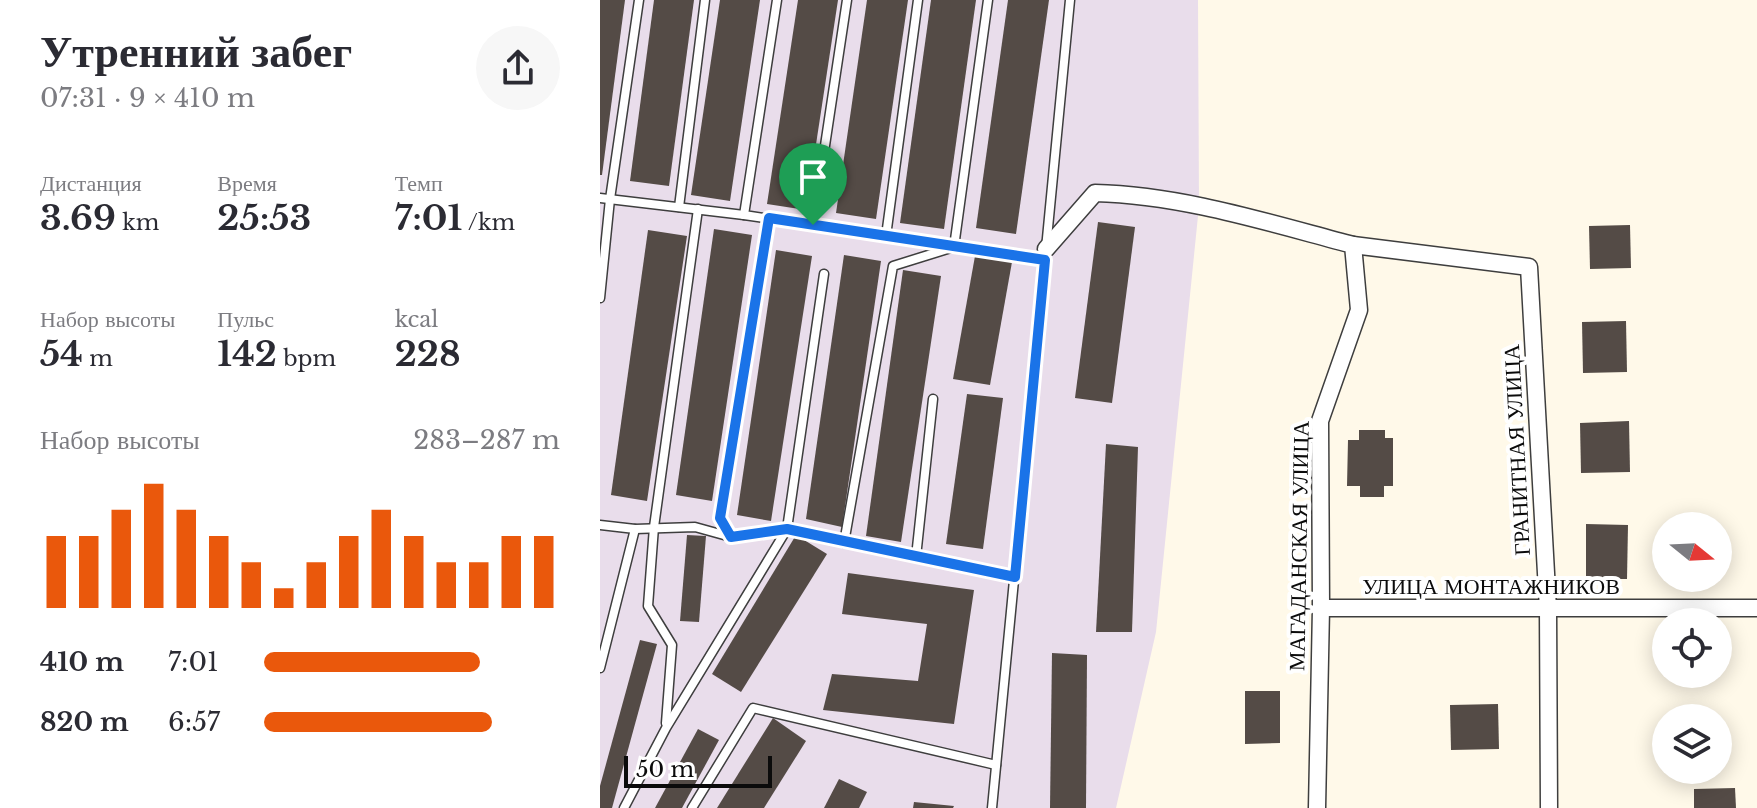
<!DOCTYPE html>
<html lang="ru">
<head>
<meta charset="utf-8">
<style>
  body { margin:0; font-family:"Libre Baskerville",serif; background:#f7f7f7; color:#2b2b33; height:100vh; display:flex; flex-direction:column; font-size:30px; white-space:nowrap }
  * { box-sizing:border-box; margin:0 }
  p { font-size:26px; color:#7c7c81 }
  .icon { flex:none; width:44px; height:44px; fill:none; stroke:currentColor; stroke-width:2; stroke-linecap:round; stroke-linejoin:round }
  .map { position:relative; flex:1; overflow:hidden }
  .sheet { display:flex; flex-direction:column; background:#fff; width:600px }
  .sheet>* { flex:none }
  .needle { width:52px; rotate:108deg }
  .buttons { position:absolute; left:1052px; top:512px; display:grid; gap:16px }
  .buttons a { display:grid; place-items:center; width:80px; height:80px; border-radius:50%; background:#fff; box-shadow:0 4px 20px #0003; font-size:40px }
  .scale { position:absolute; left:24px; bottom:20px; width:148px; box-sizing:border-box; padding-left:8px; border:4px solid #0b0b0b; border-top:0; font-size:22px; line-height:28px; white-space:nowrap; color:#0b0b0b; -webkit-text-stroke:6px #fff; paint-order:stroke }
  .pin { position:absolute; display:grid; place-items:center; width:68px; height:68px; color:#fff; margin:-82px -34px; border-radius:50% 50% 50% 0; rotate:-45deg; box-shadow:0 0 8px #0007 }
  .pin .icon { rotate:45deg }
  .round { display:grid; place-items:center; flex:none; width:84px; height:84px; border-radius:42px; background:#f7f7f7 }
  .summary { display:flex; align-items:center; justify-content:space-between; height:136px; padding:0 40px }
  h1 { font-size:44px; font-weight:800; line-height:60px }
  .figures { display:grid; grid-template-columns:repeat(3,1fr); gap:12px; height:136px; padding:8px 40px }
  .figures div { display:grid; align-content:center }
  .figures b { font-size:34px; font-weight:800 }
  .figures small { font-size:22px; font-weight:400 }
  .figures p { font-size:22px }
  .chart { height:224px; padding:16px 40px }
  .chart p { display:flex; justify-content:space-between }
  .chart svg { width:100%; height:144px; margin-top:8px; stroke:#ea580c; stroke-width:6 }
  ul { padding:0 40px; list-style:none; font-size:26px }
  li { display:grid; grid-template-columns:128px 96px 1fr; align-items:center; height:60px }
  li i { height:20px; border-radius:10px; background:#ea580c }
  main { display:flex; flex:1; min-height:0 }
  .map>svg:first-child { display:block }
  .industrial { fill:#e9ddeb }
  .building { fill:#544b46 }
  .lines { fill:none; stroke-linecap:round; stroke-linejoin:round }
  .service-casing { stroke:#3e3e3e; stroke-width:11 }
  .minor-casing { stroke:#3e3e3e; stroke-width:19 }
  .service { stroke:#fff; stroke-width:8 }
  .minor { stroke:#fff; stroke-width:16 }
  .route-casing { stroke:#fff; stroke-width:16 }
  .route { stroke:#1a73e8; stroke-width:10 }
  .labels { text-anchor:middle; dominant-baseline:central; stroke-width:8; stroke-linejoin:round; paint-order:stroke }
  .street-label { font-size:22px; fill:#0b0b0b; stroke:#fff }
</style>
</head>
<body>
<main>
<section class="sheet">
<div class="summary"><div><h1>Утренний забег</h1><p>07:31 · 9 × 410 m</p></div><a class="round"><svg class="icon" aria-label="share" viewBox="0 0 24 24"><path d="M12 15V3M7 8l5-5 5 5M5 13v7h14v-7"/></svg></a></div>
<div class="figures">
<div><p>Дистанция</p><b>3.69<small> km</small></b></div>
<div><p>Время</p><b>25:53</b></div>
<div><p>Темп</p><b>7:01<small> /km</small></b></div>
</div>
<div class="figures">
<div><p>Набор высоты</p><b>54<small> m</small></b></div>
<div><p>Пульс</p><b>142<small> bpm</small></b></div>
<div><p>kcal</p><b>228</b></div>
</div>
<div class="chart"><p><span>Набор высоты</span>283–287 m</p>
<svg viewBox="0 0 160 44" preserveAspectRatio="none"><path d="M5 44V22M15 44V22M25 44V14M35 44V6M45 44V14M55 44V22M65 44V30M75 44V38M85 44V30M95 44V22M105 44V14M115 44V22M125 44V30M135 44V30M145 44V22M155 44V22"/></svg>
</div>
<ul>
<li><b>410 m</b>7:01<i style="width:73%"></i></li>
<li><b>820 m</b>6:57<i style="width:77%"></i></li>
</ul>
</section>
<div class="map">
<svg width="1157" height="808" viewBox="0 0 1157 808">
  <rect width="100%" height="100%" fill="#fff9e9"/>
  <polygon class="industrial" points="0,0 598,0 599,206 556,632 516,808 0,808"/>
  <g class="building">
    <polygon points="0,0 25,0 2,175 0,175"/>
    <polygon points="54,0 94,0 69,186 30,181"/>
    <polygon points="120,0 160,0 130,201 91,195"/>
    <polygon points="198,0 238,0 206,210 167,204"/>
    <polygon points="267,0 308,0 276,219 236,213"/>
    <polygon points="331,0 376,0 344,229 300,223"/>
    <polygon points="408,0 449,0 416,234 376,228"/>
    <polygon points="498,222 535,227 512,403 475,398"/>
    <polygon points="1030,225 1031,268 990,269 989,226"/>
    <polygon points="114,229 152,235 112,501 76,495"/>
    <polygon points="48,230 87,236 47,501 11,495"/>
    <polygon points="176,250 212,256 171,521 137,515"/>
    <polygon points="244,255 281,261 242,527 206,519"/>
    <polygon points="375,256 412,262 390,385 353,379"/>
    <polygon points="303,270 341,276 301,542 266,536"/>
    <polygon points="1026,321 1027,372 983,373 982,322"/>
    <polygon points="367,394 403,398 383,549 346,544"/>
    <polygon points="1029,421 1030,472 981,473 980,423"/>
    <polygon points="759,430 785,430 785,438 793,438 793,486 784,486 784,497 760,497 760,486 747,486 748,440 759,440"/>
    <polygon points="506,444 538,447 532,632 496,632"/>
    <polygon points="986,524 1028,525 1027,579 986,579"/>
    <polygon points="87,535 106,536 99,622 80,621"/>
    <polygon points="196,535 227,554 141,692 112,674"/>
    <polygon points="248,573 374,590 354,724 223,710 232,674 318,681 327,624 242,614"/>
    <polygon points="40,640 57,644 12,808 0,808 0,786"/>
    <polygon points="452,653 487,655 486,808 450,808"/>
    <polygon points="645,691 680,691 680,743 645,744"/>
    <polygon points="898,704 899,749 851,750 850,705"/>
    <polygon points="173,718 206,741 164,808 117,808"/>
    <polygon points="98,729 119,740 82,808 55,808"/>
    <polygon points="239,779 267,792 259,808 224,808"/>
    <polygon points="1135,788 1136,808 1094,808 1094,789"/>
    <polygon points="314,802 354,806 353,808 313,808"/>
  </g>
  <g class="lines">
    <defs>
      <g id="service">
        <polyline points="177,0 144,215 445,260"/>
        <polyline points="0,198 144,215"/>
        <polyline points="79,207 105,0"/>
        <polyline points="213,225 247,0"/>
        <polyline points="286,236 318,0"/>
        <polyline points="0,298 10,199 39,0"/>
        <polyline points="0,525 35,529 95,527 131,537 187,529 415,577"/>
        <polyline points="131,536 120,518 169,218"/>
        <polyline points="244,543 293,266 354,247 388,0"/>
        <polyline points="316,557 333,399"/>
        <polyline points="0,668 35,529"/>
        <polyline points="66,723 72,645 48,606 54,527 98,209"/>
        <polyline points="24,808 66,728 187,529 224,274"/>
        <polyline points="92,808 153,708 396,765"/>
        <polyline points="392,808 470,0"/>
      </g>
      <g id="minor">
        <polyline points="753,245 929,267 948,609 949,808"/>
        <path d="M 446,249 L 495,193 C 582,195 669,223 753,245 L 759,310 L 720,421 L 721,608 L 717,808"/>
        <polyline points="721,608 1157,608"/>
      </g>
    </defs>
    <use href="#service" class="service-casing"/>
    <use href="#minor" class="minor-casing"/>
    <use href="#service" class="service"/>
    <use href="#minor" class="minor"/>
  </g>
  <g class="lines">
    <defs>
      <polygon id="route" points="169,218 445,260 415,577 187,529 131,537 120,518"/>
    </defs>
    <use href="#route" class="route-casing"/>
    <use href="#route" class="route"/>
  </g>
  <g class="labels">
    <g class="street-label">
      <text transform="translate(917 450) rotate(-93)">ГРАНИТНАЯ УЛИЦА</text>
      <text transform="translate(699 546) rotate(-89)">МАГАДАНСКАЯ УЛИЦА</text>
      <text x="891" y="586">УЛИЦА МОНТАЖНИКОВ</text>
    </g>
  </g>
</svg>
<div class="buttons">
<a><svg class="needle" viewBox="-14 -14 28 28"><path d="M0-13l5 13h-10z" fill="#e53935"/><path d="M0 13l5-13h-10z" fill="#7c7c81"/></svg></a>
<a><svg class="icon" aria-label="locate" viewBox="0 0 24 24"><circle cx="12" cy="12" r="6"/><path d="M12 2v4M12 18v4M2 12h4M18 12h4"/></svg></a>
<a><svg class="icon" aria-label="layers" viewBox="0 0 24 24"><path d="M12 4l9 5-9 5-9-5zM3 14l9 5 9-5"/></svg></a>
</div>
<div class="scale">50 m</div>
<div class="pin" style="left:213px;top:225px;background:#1e9e55"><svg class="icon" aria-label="arrive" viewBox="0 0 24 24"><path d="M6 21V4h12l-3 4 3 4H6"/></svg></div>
</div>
</main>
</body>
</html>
